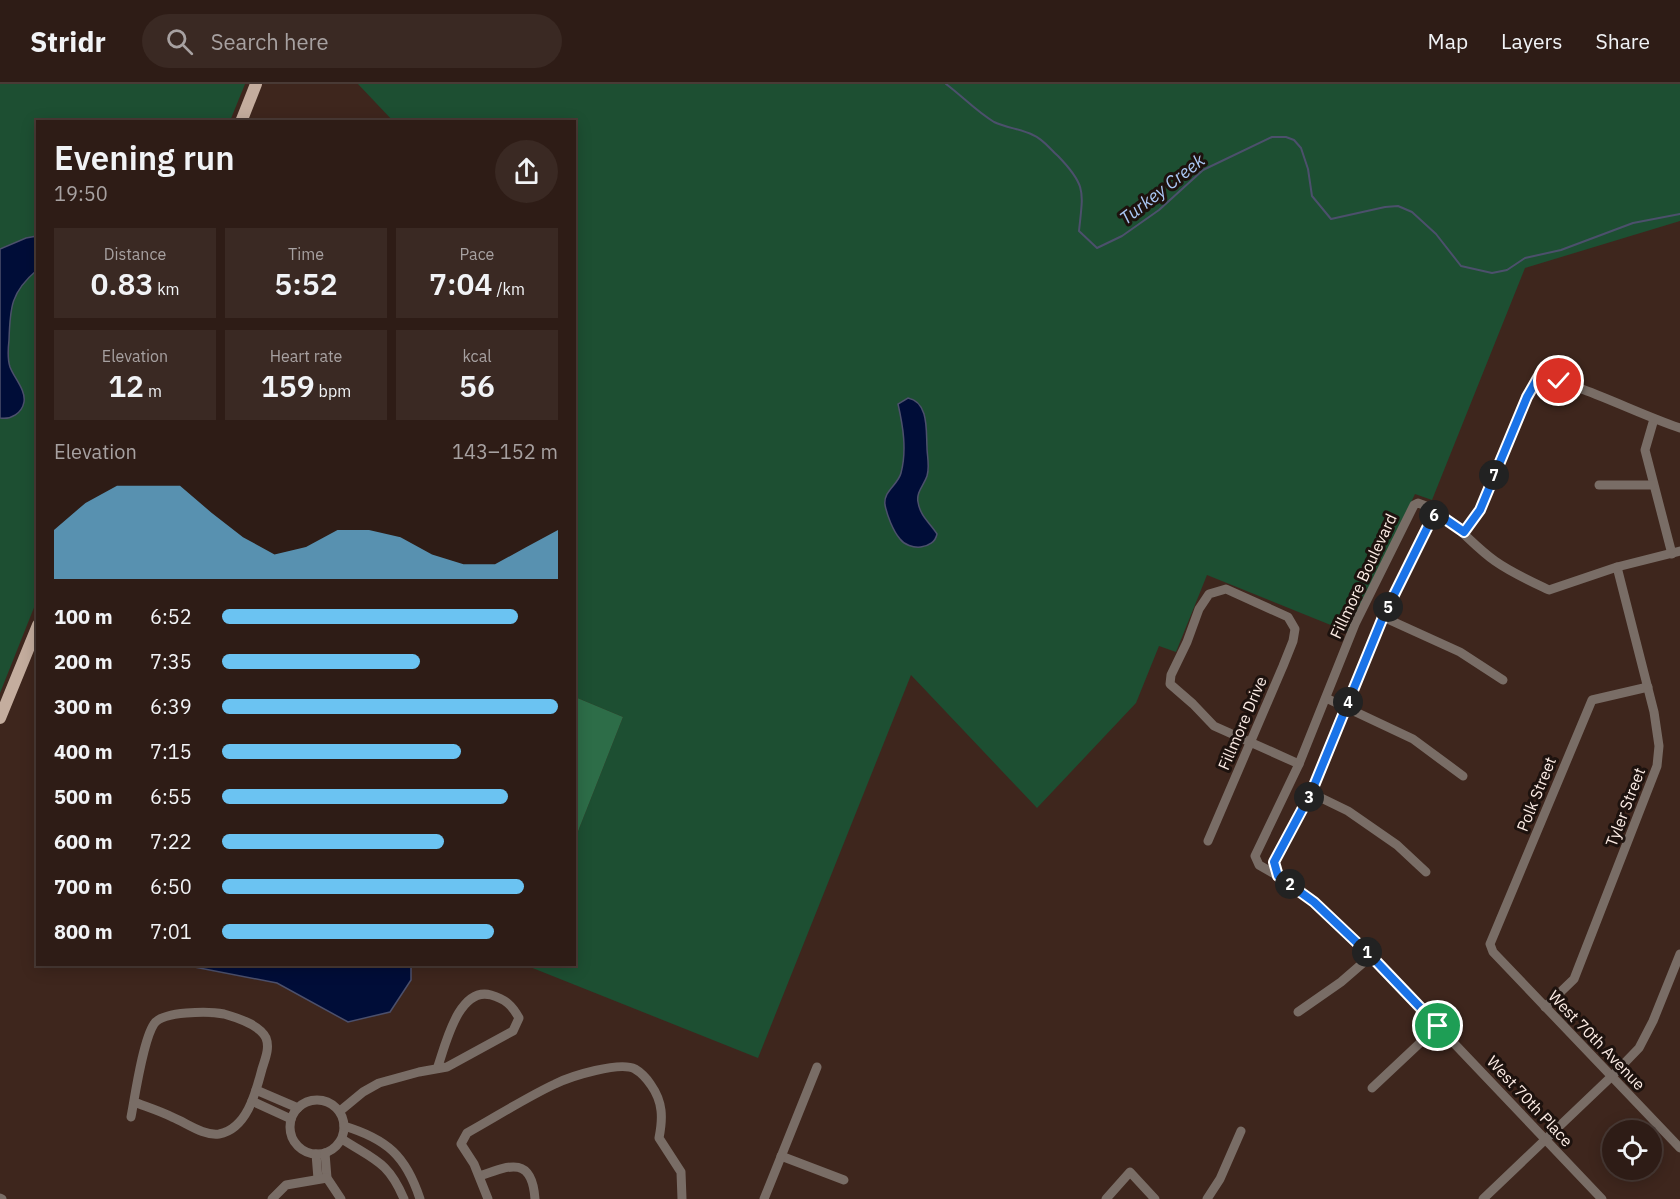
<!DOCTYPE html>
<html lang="en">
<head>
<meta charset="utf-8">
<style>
  body { margin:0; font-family:"IBM Plex Sans",sans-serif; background:#3a2923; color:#f1f3f6; height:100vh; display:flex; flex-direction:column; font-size:22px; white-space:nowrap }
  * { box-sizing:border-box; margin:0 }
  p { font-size:20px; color:#a7a1a1 }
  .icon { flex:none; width:33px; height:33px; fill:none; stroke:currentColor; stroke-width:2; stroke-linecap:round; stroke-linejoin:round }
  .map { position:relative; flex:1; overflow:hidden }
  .details { position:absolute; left:36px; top:36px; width:540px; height:846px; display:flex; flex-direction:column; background:#2e1c16; border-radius:0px; box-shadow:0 3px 15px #0003,0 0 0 2px #493a35 }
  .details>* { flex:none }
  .buttons { position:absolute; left:1602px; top:1036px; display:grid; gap:12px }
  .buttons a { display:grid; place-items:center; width:60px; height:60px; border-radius:50%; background:#2e1c16; box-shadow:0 3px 15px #0003,0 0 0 2px #493a35; font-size:30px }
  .pin { position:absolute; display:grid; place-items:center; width:51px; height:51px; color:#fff; margin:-26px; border:3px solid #fff; border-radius:50%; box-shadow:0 2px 6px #0007 }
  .km { position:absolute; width:30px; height:30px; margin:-15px; border-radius:50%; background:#222; color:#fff; font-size:16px; line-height:30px; text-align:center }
  .round { display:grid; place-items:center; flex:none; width:63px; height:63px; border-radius:32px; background:#3a2923 }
  .headline { display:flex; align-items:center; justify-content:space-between; height:102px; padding:0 18px }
  h1 { font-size:33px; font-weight:600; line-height:45px }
  .stats { display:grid; grid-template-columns:repeat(3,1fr); gap:9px; height:102px; padding:6px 18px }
  .stats div { display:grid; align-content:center; border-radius:0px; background:#3a2923; text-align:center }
  .stats b { font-size:30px; font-weight:600 }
  .stats small { font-size:16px; font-weight:400 }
  .stats p { font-size:16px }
  .chart { height:168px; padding:12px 18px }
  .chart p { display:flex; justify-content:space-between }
  .chart svg { width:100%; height:108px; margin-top:6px; fill:#6bc3f2; opacity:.7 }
  ul { padding:0 18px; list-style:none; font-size:20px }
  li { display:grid; grid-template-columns:96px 72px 1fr; align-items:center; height:45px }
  li i { height:15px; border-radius:8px; background:#6bc3f2 }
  header { display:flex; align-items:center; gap:36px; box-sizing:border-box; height:84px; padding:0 30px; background:#2e1c16; border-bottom:2px solid #493a35 }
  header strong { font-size:28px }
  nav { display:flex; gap:33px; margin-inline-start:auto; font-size:21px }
  .search { width:420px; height:54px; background:#3a2923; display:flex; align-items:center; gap:15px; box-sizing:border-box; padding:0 21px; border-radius:33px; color:#a7a1a1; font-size:22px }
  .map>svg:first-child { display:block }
  .green { fill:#1d4f32 }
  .forest { fill:#2d6d48 }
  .water { fill:#000d38; stroke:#4c506c; stroke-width:1.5 }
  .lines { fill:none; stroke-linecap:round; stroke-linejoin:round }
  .stream { stroke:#4c506c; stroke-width:2 }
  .minor { stroke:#796d66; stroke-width:9 }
  .major { stroke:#c4ad9e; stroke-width:12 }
  .route-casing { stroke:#fff; stroke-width:12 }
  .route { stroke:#1a73e8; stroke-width:8 }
  .labels { text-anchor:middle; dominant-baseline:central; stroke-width:6; stroke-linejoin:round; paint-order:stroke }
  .street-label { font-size:16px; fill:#fcece5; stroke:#1d120e }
  .water-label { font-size:18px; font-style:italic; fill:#aac7f4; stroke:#1d120e }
</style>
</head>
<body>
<header>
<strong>Stridr</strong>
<div class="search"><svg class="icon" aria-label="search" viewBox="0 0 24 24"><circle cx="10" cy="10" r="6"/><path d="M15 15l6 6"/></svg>Search here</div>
<nav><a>Map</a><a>Layers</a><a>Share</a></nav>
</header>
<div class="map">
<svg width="1680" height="1115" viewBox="0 0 1680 1115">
  <rect width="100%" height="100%" fill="#3e261d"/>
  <g class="green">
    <polygon points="0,0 245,0 230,37 38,38 37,516 0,609"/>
    <polygon points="358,0 1680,0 1680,137 1525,184 1432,416 1415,410 1348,548 1207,491 1176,568 1159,562 1136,619 1037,724 911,591 758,974 525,881 574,880 575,755 623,633 575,613 574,38 393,37"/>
  </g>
  <polygon class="forest" points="575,613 623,633 575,755"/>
  <g class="water">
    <path d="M 37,152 L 37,186 C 11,208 10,223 9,256 C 8,265 7,274 10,283 C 14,294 26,306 24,318 C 22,329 11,336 0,334 L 0,165 L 26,154 Z"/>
    <path d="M 908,314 C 929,318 926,347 927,363 C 927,372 930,383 927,392 C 924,401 916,408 918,418 C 920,432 930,439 937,450 C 934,466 909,467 900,455 C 893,447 887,431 885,421 C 883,407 898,401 901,389 C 907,366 903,342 898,320 Z"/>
    <polygon points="184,881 411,881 411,896 390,928 348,938 277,899"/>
  </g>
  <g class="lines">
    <path class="stream" d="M 946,0 C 962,12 977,28 994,38 C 1007,44 1021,45 1033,51 C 1043,55 1050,65 1058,72 C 1087,102 1083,108 1079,147 L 1097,164 L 1122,152 L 1159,126 L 1203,86 L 1272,53 L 1286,53 L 1294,56 L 1301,64 L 1308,85 L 1312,112 L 1331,135 L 1385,123 L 1398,122 L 1412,128 L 1436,150 L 1461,182 L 1492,189 L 1507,186 L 1525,174 L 1561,166 L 1633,139 L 1680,130"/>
    <g class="minor">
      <polyline points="1654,335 1645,366 1672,470"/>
      <polyline points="1599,401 1653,401"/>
      <path d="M 1464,448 L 1480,426 L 1527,313 L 1539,292 C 1588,303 1633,328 1680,344"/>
      <polyline points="1383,533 1460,568 1503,596"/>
      <polyline points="1648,603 1592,616 1490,860 1493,868 1680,1064"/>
      <polyline points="1326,614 1413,655 1463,692"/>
      <polyline points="1311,709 1348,727 1397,761 1426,788"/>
      <polyline points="1208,757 1283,582 1293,557 1295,545 1288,533 1226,505 1209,510 1199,525 1187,558 1171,591 1170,600 1193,620 1214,642 1299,680"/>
      <polyline points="1278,792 1274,778 1311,709 1383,533 1435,428"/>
      <polyline points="1545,923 1574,895 1657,682 1659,662 1654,628 1617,483"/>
      <polyline points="1298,928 1341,898 1371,872"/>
      <polyline points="1372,1004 1438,942"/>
      <polyline points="256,1006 298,1024"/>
      <circle cx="317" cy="1043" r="27"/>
      <polyline points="252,1017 291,1035"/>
      <path d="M 340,1027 L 363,1008 L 379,999 L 419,988 L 447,983 L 513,947 L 519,934 C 512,921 505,915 491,911 C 458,902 445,963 437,985"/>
      <path d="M 131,1033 C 135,1012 143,956 154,940 C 162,927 209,927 224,930 C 238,934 260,941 266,954 C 270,964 265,975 262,985 C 256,1008 247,1045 219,1050 C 203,1052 187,1039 172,1033 C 160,1027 147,1023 134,1018"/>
      <path d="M 344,1042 C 387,1055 406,1072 420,1115"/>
      <path d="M 342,1055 C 374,1076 388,1077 404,1115"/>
      <polyline points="325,1069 327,1094 341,1115"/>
      <polyline points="316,1070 318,1095"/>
      <polyline points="781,1072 844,1096"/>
      <path d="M 480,1092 C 510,1081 532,1072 535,1115"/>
      <polyline points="0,1114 2,1115"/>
      <polyline points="272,1115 286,1101 327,1094"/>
      <path d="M 488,1115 L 474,1080 L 461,1060 L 467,1049 C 496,1033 525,1014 555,1000 C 571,992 620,977 635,985 C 642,989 647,995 651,1001 C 663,1018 663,1034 659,1054 L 681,1088 L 682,1115"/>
      <polyline points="764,1115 817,983"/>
      <polyline points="1106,1115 1130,1088 1155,1115"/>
      <polyline points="1207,1115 1220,1095 1241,1047"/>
      <polyline points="1483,1115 1612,992 1639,964 1653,937 1680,870"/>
      <path d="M 1602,1115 L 1371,872 L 1314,818 L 1278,792 L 1259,781 L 1255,772 L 1299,680 L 1355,540 L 1414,421 L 1418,419 C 1449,429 1469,459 1495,477 C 1512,489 1530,497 1549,506 L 1617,483 L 1680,467"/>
    </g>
    <g class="major">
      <polyline points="241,38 256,0"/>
      <polyline points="0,634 38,541"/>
    </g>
  </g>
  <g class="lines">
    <defs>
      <polyline id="route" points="1438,942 1371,872 1314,818 1278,792 1274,778 1311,709 1383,533 1435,428 1464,448 1480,426 1527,313 1539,292 1559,297"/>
    </defs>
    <use href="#route" class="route-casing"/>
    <use href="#route" class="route"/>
  </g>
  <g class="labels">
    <g class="street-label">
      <text transform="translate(1363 492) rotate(-65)">Fillmore Boulevard</text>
      <text transform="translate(1242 639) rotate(-67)">Fillmore Drive</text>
      <text transform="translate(1536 710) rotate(-68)">Polk Street</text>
      <text transform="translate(1625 723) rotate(-69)">Tyler Street</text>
      <text transform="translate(1597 956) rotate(46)">West 70th Avenue</text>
      <text transform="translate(1530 1017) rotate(47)">West 70th Place</text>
    </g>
    <g class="water-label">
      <text transform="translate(1162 105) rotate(-38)">Turkey Creek</text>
    </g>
  </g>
</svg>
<div class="buttons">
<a><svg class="icon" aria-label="locate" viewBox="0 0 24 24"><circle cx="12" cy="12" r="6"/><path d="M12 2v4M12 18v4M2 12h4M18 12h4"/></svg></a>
</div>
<div class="pin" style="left:1438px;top:942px;background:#1e9e55"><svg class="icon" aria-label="arrive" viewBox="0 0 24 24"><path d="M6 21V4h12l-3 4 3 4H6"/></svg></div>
<div class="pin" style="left:1559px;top:297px;background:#d93025"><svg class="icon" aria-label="check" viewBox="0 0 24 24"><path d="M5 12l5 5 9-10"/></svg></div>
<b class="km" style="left:1367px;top:868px">1</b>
<b class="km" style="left:1290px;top:800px">2</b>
<b class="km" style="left:1309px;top:713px">3</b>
<b class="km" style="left:1348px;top:618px">4</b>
<b class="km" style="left:1388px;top:523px">5</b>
<b class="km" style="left:1434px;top:431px">6</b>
<b class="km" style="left:1494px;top:391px">7</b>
<section class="details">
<div class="headline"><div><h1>Evening run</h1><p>19:50</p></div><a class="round"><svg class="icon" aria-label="share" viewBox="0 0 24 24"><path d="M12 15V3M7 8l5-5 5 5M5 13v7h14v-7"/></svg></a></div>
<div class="stats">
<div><p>Distance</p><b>0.83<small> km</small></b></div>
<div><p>Time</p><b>5:52</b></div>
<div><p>Pace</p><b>7:04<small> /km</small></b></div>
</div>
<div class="stats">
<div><p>Elevation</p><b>12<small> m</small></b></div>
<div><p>Heart rate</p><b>159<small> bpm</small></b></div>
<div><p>kcal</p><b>56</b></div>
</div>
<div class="chart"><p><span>Elevation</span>143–152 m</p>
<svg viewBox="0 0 160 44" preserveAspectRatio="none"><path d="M0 44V24L10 13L20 6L30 6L40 6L50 17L60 27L70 34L80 31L90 24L100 24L110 27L120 34L130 38L140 38L150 31L160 24V44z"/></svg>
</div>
<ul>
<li><b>100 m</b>6:52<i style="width:88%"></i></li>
<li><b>200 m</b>7:35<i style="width:59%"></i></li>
<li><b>300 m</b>6:39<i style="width:100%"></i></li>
<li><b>400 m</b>7:15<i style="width:71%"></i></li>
<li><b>500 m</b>6:55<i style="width:85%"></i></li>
<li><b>600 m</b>7:22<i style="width:66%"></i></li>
<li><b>700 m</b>6:50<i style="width:90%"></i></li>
<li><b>800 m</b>7:01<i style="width:81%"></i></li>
</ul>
</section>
</div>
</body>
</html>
